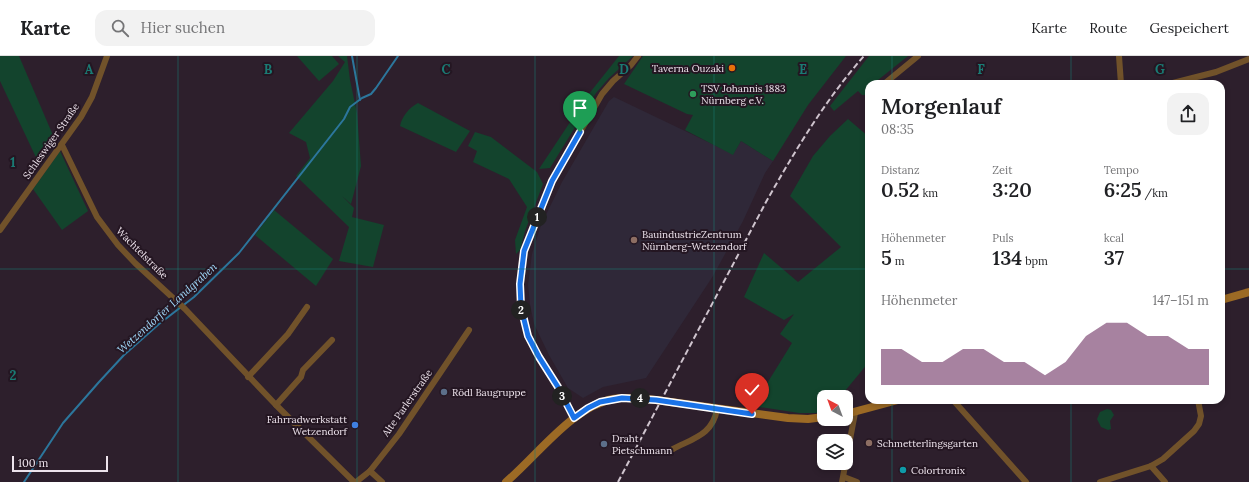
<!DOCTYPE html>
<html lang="de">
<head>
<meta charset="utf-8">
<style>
  body { margin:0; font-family:Lora,serif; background:#f2f2f2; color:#202124; height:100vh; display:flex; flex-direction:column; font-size:15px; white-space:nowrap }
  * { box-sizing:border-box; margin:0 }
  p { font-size:13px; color:#757577 }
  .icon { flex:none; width:22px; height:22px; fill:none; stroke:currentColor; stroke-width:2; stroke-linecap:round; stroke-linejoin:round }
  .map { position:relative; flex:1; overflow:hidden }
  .sheet { position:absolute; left:865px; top:24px; width:360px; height:324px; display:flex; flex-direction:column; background:#fff; border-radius:12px; box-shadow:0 2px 6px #0003 }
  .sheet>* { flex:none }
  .needle { width:26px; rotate:319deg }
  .buttons { position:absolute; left:817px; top:334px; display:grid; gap:8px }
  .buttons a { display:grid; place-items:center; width:36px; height:36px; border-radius:8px; background:#fff; box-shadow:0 2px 6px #0003; font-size:20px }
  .scale { position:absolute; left:12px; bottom:10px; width:96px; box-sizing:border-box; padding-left:4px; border:2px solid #ede3ec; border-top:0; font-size:11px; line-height:14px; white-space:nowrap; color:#ede3ec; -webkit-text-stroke:3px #241622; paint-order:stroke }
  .pin { position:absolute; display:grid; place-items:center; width:34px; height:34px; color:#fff; margin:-41px -17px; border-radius:50% 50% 50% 0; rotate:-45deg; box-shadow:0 0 4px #0007 }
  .pin .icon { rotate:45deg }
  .km { position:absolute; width:20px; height:20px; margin:-10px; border-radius:50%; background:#222; color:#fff; font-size:11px; line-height:20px; text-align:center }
  .round { display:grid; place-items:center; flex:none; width:42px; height:42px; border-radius:12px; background:#f2f2f2 }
  .head { display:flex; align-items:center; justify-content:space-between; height:68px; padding:0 16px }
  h1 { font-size:22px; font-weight:600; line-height:30px }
  .stats { display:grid; grid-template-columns:repeat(3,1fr); gap:6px; height:68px; padding:4px 16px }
  .stats div { display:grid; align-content:center }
  .stats b { font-size:20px; font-weight:600 }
  .stats small { font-size:11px; font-weight:400 }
  .stats p { font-size:11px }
  .chart { height:112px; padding:8px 16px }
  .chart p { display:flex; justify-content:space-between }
  .chart svg { width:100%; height:72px; margin-top:4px; fill:#834e79; opacity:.7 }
  header { display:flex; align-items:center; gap:24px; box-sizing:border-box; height:56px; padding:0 20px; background:#fff; border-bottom:1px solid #e0e0e0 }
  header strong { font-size:19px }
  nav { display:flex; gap:22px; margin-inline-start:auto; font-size:14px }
  .search { width:280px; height:36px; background:#f2f2f2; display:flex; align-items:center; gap:10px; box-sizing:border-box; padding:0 14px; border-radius:12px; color:#757577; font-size:15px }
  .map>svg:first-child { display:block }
  .education { fill:#2f2838 }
  .green { fill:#13442d }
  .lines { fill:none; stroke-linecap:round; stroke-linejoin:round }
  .stream { stroke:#2c769c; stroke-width:2 }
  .street { stroke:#71522a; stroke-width:6 }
  .secondary { stroke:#9c6a25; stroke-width:8 }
  .rail { stroke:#cfc4ce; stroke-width:2; stroke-dasharray:6 3; stroke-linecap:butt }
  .secondary-bridge { stroke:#9c6a25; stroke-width:8 }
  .route-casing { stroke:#fff; stroke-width:8 }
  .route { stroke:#1a73e8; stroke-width:5 }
  .grid { fill:none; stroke:#1a7b74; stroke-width:1; stroke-opacity:0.55 }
  .food-dot { fill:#e8710a; stroke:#241622; stroke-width:1.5 }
  .leisure-dot { fill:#2e9e5b; stroke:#241622; stroke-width:1.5 }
  .education-dot { fill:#8d6e63; stroke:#241622; stroke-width:1.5 }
  .service-dot { fill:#5c6f8a; stroke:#241622; stroke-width:1.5 }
  .shop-dot { fill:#3f7fe0; stroke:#241622; stroke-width:1.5 }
  .culture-dot { fill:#0f9aa8; stroke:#241622; stroke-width:1.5 }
  .labels { text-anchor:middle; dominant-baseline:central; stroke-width:4; stroke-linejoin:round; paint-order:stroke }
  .poi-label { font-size:10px; fill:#ede3ec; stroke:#241622; text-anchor:start }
  .street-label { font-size:10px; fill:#ede3ec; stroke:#241622 }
  .water-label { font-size:11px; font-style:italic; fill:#a2dafc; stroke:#241622 }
  .grid-label { font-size:13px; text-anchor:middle; font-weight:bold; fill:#1a7b74; stroke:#241622; stroke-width:4; stroke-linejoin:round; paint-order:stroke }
</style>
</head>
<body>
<header>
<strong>Karte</strong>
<div class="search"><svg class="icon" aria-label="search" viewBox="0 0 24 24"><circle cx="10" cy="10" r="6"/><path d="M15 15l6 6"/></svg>Hier suchen</div>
<nav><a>Karte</a><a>Route</a><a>Gespeichert</a></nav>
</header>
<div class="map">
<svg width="1249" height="426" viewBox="0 0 1249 426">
  <rect width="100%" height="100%" fill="#2d1f2c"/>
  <polygon class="education" points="614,41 733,98 741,85 773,105 765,117 743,165 713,220 646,322 603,331 583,342 568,332 549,299 534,268 530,248 528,229 532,198 541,169 562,126 609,45"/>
  <g class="green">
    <polygon points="0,0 19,0 52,77 54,89 40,110 0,25"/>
    <polygon points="297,0 332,0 339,8 319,25"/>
    <polygon points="338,0 347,0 350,24 357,57 361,110 351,148 342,140 354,152 352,161 384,169 373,211 339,205 349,171 296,120 310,102 306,86 289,77 333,25 345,6"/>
    <polygon points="619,0 633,0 609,22 596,37 550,112 539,113 588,39"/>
    <polygon points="643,0 846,0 808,49 773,105 741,85 733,99 685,74 693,59 687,58 624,28"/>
    <polygon points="869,0 908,0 873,28 869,28 867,39 862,39 858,35 834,55 830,50"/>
    <path d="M 418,47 L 470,75 L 456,96 L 400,70 C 402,60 409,52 418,47 Z"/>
    <polygon points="848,63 869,81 869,306 840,341 824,341 824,356 823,357 799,357 753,350 792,287 780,278 794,258 784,264 744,241 764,197 798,226 841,191 790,140 813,100 830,80"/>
    <polygon points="475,76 491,81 537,116 543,128 525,175 520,194 516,198 515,184 527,151 509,123 473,106 477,95 468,90"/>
    <polygon points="60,95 88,155 62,174 33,133"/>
    <polygon points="274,154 333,203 316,230 255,179"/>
    <polygon points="1107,353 1111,354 1114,359 1110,365 1111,373 1108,374 1101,371 1097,363 1100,356"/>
  </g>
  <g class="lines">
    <g class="stream">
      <polyline points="352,0 360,44"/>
      <polyline points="24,426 63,367 99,326 124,299 159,268 194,241 239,197 344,63 350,51 362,42 371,38 376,32 398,0"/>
    </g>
    <g class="street">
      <polyline points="1119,0 1121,28"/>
      <polyline points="884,28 918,0"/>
      <polyline points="1169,28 1216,16 1249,3"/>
      <polyline points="62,89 97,161 118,189 135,207 185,253 276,349 354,426"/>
      <polyline points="0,174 81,61 92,41 107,0"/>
      <polyline points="248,321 288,278 307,251"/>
      <polyline points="953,344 1026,426"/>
      <polyline points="276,349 301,321 303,314 332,284"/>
      <polyline points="574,362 558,331 539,301 528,280 521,251 520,228 524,195 552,125 602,38 613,25 631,9 638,0"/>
      <path d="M 673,393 C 694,382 713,378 717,353"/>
      <polyline points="1151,410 1165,426"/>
      <polyline points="370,415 382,426"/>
      <polyline points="844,421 857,426"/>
      <polyline points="356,426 370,415 399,378 469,274"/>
      <polyline points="842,426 855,357"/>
      <polyline points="1100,426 1151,410 1163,403 1194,375 1199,368 1201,360 1198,344"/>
    </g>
    <g class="secondary">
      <polyline points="1221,244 1249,236"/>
      <polyline points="671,346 788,362 808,363 824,361"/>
      <polyline points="846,358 898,344"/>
      <path d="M 506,426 C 537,400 573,350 613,343 C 627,340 642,343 656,344"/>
    </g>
    <path class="rail" d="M 618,426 L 766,146 C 795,95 825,44 864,0"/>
    <polyline class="secondary-bridge" points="656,344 671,346"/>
  </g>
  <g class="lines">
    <defs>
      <polyline id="route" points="580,76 552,125 524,195 520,228 521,251 528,280 539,301 558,331 574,362 588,352 600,346 622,342 656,344 752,358"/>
    </defs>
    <use href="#route" class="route-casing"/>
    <use href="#route" class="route"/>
  </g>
  <path class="grid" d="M 178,0 L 178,426M 357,0 L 357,426M 535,0 L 535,426M 714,0 L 714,426M 892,0 L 892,28M 1071,0 L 1071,28M 0,213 L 869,213M 1221,213 L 1249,213M 892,344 L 892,426M 1071,344 L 1071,426"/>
  <circle class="food-dot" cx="732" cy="12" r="4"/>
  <circle class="leisure-dot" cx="693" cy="38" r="4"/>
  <g class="education-dot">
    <circle cx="634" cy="184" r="4"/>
    <circle cx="869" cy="387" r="4"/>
  </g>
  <g class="service-dot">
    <circle cx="444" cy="336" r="4"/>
    <circle cx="604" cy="388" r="4"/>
  </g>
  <circle class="shop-dot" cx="355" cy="369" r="4"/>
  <circle class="culture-dot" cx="903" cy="414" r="4"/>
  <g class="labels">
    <g class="poi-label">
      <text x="724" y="12" text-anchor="end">Taverna Ouzaki</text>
      <text x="701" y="32">TSV Johannis 1883<tspan x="701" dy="12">Nürnberg e.V.</tspan></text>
      <text x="642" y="178">BauindustrieZentrum<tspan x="642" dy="12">Nürnberg-Wetzendorf</tspan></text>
      <text x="452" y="336">Rödl Baugruppe</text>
      <text x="347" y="363" text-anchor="end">Fahrradwerkstatt<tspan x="347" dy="12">Wetzendorf</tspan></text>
      <text x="612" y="382">Draht<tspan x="612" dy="12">Pietschmann</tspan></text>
      <text x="877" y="387">Schmetterlingsgarten</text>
      <text x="911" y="414">Colortronix</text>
    </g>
    <g class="street-label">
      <text transform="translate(51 85) rotate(-55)">Schleswiger Straße</text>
      <text transform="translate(142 197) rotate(45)">Wachtelstraße</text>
      <text transform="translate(407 347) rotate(-55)">Alte Parlerstraße</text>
    </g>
    <g class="water-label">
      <text transform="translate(167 252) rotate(-42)">Wetzendorfer Landgraben</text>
    </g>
  </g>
  <g class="grid-label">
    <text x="89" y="18">A</text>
    <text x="268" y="18">B</text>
    <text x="446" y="18">C</text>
    <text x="624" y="18">D</text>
    <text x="803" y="18">E</text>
    <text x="981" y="18">F</text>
    <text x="1160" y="18">G</text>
    <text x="13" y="111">1</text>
    <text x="13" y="324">2</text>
  </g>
</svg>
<div class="buttons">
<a><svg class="needle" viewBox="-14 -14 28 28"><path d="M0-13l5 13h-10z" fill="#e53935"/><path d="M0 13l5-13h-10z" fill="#757577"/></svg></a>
<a><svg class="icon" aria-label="layers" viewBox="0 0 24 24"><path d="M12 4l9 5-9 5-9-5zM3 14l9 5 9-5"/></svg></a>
</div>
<div class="scale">100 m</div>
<div class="pin" style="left:580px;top:76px;background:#1e9e55"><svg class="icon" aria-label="arrive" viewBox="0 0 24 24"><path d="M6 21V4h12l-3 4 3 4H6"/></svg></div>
<div class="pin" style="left:752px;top:358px;background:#d93025"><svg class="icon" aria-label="check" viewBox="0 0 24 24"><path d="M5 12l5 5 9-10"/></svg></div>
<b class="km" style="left:537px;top:161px">1</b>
<b class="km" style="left:521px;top:254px">2</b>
<b class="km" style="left:562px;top:340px">3</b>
<b class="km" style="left:640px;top:342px">4</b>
<section class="sheet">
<div class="head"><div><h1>Morgenlauf</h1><p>08:35</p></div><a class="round"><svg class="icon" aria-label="share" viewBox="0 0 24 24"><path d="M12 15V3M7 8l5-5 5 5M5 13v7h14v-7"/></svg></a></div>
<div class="stats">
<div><p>Distanz</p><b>0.52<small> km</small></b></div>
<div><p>Zeit</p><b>3:20</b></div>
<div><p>Tempo</p><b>6:25<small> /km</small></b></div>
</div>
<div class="stats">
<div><p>Höhenmeter</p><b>5<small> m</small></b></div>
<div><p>Puls</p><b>134<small> bpm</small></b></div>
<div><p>kcal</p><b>37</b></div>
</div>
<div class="chart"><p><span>Höhenmeter</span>147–151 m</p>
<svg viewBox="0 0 160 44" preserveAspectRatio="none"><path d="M0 44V22L10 22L20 30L30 30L40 22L50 22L60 30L70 30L80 38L90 30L100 14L110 6L120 6L130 14L140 14L150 22L160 22V44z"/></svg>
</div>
</section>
</div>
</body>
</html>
